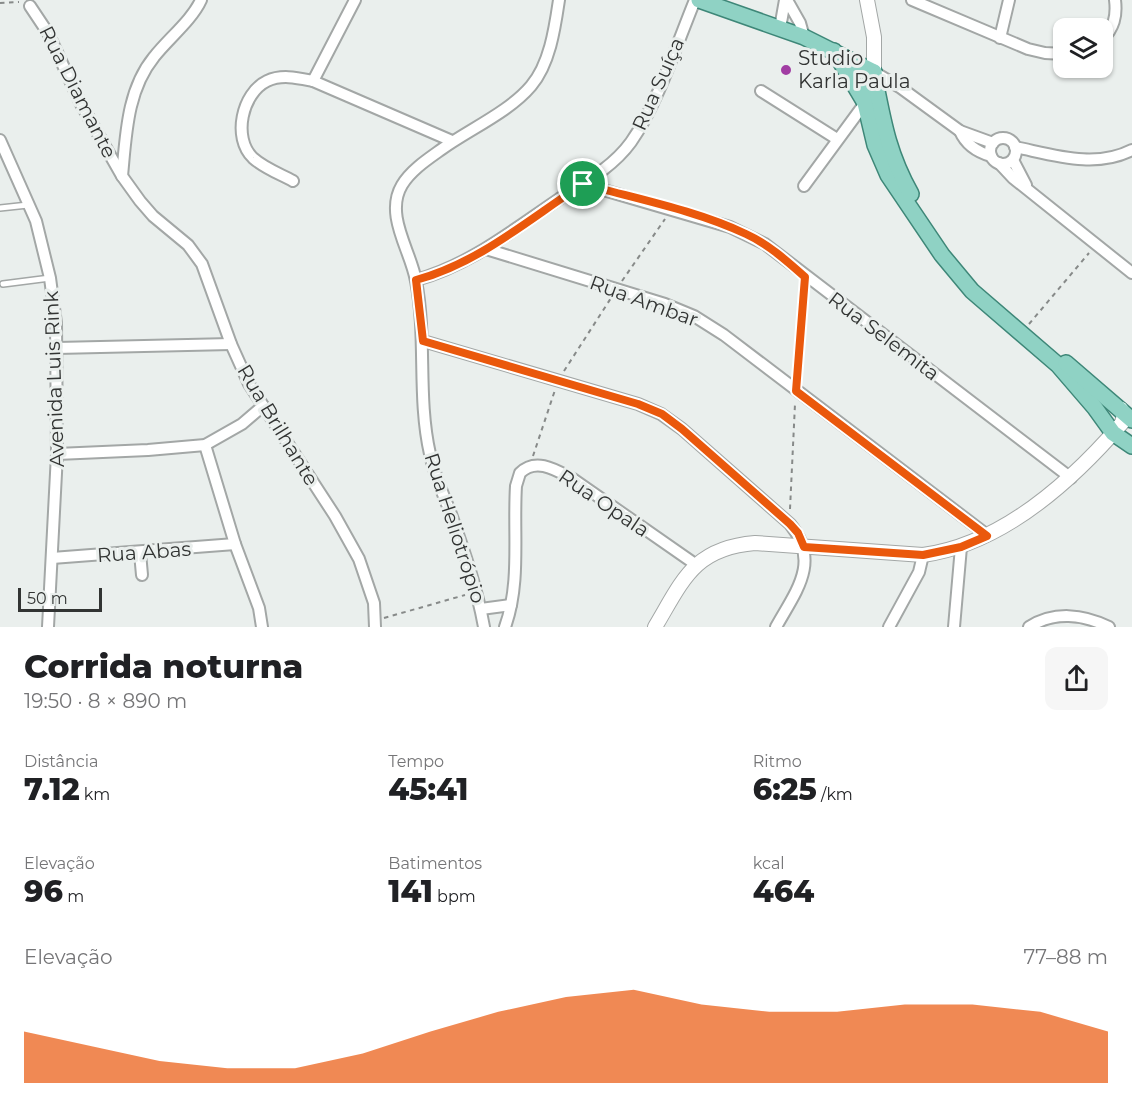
<!DOCTYPE html>
<html lang="pt">
<head>
<meta charset="utf-8">
<style>
  body { margin:0; font-family:Montserrat,sans-serif; background:#f6f6f6; color:#202124; height:100vh; display:flex; flex-direction:column; font-size:22px; white-space:nowrap }
  * { box-sizing:border-box; margin:0 }
  p { font-size:20px; color:#757577 }
  .icon { flex:none; width:33px; height:33px; fill:none; stroke:currentColor; stroke-width:2; stroke-linecap:round; stroke-linejoin:round }
  .map { position:relative; height:627px; overflow:hidden }
  .sheet { display:flex; flex-direction:column; background:#fff; flex:1 }
  .sheet>* { flex:none }
  .fabs { position:absolute; left:1053px; top:18px; display:grid; gap:12px }
  .fabs a { display:grid; place-items:center; width:60px; height:60px; border-radius:12px; background:#fff; box-shadow:0 2px 4px #0004; font-size:30px }
  .scale { position:absolute; left:18px; bottom:15px; width:84px; box-sizing:border-box; padding-left:6px; border:3px solid #323433; border-top:0; font-size:16px; line-height:21px; white-space:nowrap; color:#323433; -webkit-text-stroke:4px #eaefed; paint-order:stroke }
  .pin { position:absolute; display:grid; place-items:center; width:51px; height:51px; color:#fff; margin:-26px; border:3px solid #fff; border-radius:50%; box-shadow:0 2px 6px #0007 }
  .round { display:grid; place-items:center; flex:none; width:63px; height:63px; border-radius:12px; background:#f6f6f6 }
  .summary { display:flex; align-items:center; justify-content:space-between; height:102px; padding:0 24px }
  h1 { font-size:33px; font-weight:800; line-height:45px }
  .stats { display:grid; grid-template-columns:repeat(3,1fr); gap:9px; height:102px; padding:6px 24px }
  .stats div { display:grid; align-content:center }
  .stats b { font-size:30px; font-weight:800 }
  .stats small { font-size:16px; font-weight:400 }
  .stats p { font-size:16px }
  .chart { height:168px; padding:12px 24px }
  .chart p { display:flex; justify-content:space-between }
  .chart svg { width:100%; height:108px; margin-top:6px; fill:#ea580c; opacity:.7 }
  .map>svg:first-child { display:block }
  .lines { fill:none; stroke-linecap:round; stroke-linejoin:round }
  .lane-casing { stroke:#a3a7a6; stroke-width:8 }
  .street-casing { stroke:#a3a7a6; stroke-width:14 }
  .secondary-casing { stroke:#a3a7a6; stroke-width:16 }
  .primary-casing { stroke:#3e8778; stroke-width:18 }
  .path { stroke:#878a89; stroke-width:2; stroke-dasharray:4.5 4.5; stroke-linecap:butt }
  .lane { stroke:#fff; stroke-width:5 }
  .street { stroke:#fff; stroke-width:10 }
  .secondary { stroke:#fff; stroke-width:14 }
  .primary { stroke:#8fd2c4; stroke-width:15 }
  .route-casing { stroke:#fff; stroke-width:12 }
  .route { stroke:#ea580c; stroke-width:8 }
  .poi-dot { fill:#a13da3; stroke:#eaefed; stroke-width:2 }
  .labels { text-anchor:middle; dominant-baseline:central; stroke-width:6; stroke-linejoin:round; paint-order:stroke }
  .poi-label { font-size:20px; fill:#323433; stroke:#eaefed; text-anchor:start }
  .street-label { font-size:20px; fill:#323433; stroke:#eaefed }
</style>
</head>
<body>
<div class="map">
<svg width="1132" height="627" viewBox="0 0 1132 627">
  <rect width="100%" height="100%" fill="#eaefed"/>
  <g class="lines">
    <defs>
      <g id="lane">
        <polyline points="0,208 28,205"/>
        <polyline points="3,284 50,278"/>
      </g>
      <g id="street">
        <polyline points="787,0 800,23 804,37"/>
        <polyline points="912,0 1028,49 1045,53 1064,54"/>
        <polyline points="30,6 48,33 81,104 122,176 140,201 153,216 188,245 202,264 231,344 249,384 335,516 359,559 374,603 375,627"/>
        <polyline points="780,28 785,0"/>
        <polyline points="1000,38 1009,0"/>
        <path d="M 1102,40 C 1114,28 1117,16 1115,0"/>
        <polyline points="874,72 901,88 960,131 993,143"/>
        <polyline points="313,81 355,0"/>
        <polyline points="761,91 837,139"/>
        <path d="M 960,131 C 966,145 977,152 991,156"/>
        <circle cx="1003" cy="151" r="13"/>
        <polyline points="0,140 36,221 50,278 56,323 57,454 48,627"/>
        <path d="M 1015,147 C 1054,155 1095,169 1132,150"/>
        <polyline points="1013,160 1026,185"/>
        <polyline points="999,163 1013,178 1132,273"/>
        <path d="M 122,176 C 126,135 127,90 154,57 C 168,39 192,20 201,0"/>
        <path d="M 293,181 C 280,174 264,168 253,158 C 232,138 242,93 267,81 C 282,74 298,78 313,81 L 452,141"/>
        <polyline points="583,184 730,227 765,244 1071,478"/>
        <polyline points="804,186 865,103"/>
        <polyline points="486,249 665,304 694,316 724,335 987,535"/>
        <path d="M 416,280 C 470,265 513,230 559,199 C 584,183 613,167 631,142 C 657,105 677,44 695,0"/>
        <path d="M 423,341 L 638,404 L 661,414 L 682,429 L 790,524 C 821,562 796,591 776,627"/>
        <polyline points="57,348 231,344"/>
        <polyline points="205,445 235,544 259,608 262,627"/>
        <polyline points="57,454 148,450 205,445 242,424 263,406"/>
        <polyline points="140,553 142,575"/>
        <polyline points="52,558 235,544"/>
        <polyline points="481,609 511,605"/>
        <path d="M 484,627 C 477,588 464,551 451,514 C 443,494 434,474 430,454 C 417,397 427,338 416,281 C 411,251 384,215 402,185 C 411,170 428,159 442,149 C 470,129 509,112 531,86 C 550,64 555,27 559,0"/>
        <path d="M 505,627 C 521,583 513,533 516,486 L 520,473 C 536,457 556,470 573,479 L 695,564"/>
        <polyline points="889,627 919,572 923,555"/>
        <polyline points="954,627 961,547"/>
        <path d="M 1029,627 C 1054,611 1083,614 1109,627"/>
      </g>
      <g id="secondary">
        <polyline points="867,0 874,37 874,72"/>
        <path d="M 655,627 C 683,580 694,548 755,543 L 923,555 C 1003,544 1072,481 1122,423 L 1124,415 L 1121,409"/>
      </g>
      <g id="primary">
        <polyline points="699,0 804,37 874,72"/>
        <polyline points="834,51 865,103"/>
        <polyline points="874,72 865,103 875,145 888,175 942,255 972,291 1058,365 1095,408 1113,433 1132,446"/>
        <path d="M 874,75 C 883,121 888,153 911,194"/>
        <polyline points="1066,363 1132,420"/>
      </g>
    </defs>
    <use href="#lane" class="lane-casing"/>
    <use href="#street" class="street-casing"/>
    <use href="#secondary" class="secondary-casing"/>
    <use href="#primary" class="primary-casing"/>
    <g class="path">
      <polyline points="0,3 19,2"/>
      <polyline points="622,281 665,219"/>
      <polyline points="1029,324 1089,253"/>
      <polyline points="564,371 611,298"/>
      <polyline points="797,377 804,287"/>
      <polyline points="533,456 555,390"/>
      <polyline points="790,509 795,404"/>
      <polyline points="384,618 465,595"/>
    </g>
    <use href="#lane" class="lane"/>
    <use href="#street" class="street"/>
    <use href="#secondary" class="secondary"/>
    <use href="#primary" class="primary"/>
  </g>
  <g class="lines">
    <defs>
      <path id="route" d="M 583,184 C 637,199 695,210 746,234 C 768,244 787,261 805,277 L 796,391 L 987,536 L 961,547 L 923,555 L 804,547 L 798,533 L 790,524 L 682,429 L 662,414 L 638,404 L 423,341 L 416,280 C 479,263 529,219 583,184 Z"/>
    </defs>
    <use href="#route" class="route-casing"/>
    <use href="#route" class="route"/>
  </g>
  <circle class="poi-dot" cx="786" cy="70" r="6"/>
  <g class="labels">
    <g class="poi-label">
      <text x="798" y="58">Studio<tspan x="798" dy="23">Karla Paula</tspan></text>
    </g>
    <g class="street-label">
      <text transform="translate(658 84) rotate(-66)">Rua Suíça</text>
      <text transform="translate(78 92) rotate(63)">Rua Diamante</text>
      <text transform="translate(644 301) rotate(20)">Rua Ambar</text>
      <text transform="translate(884 336) rotate(37)">Rua Selemita</text>
      <text transform="translate(54 379) rotate(-92)">Avenida Luis Rink</text>
      <text transform="translate(278 425) rotate(59)">Rua Brilhante</text>
      <text transform="translate(604 503) rotate(34)">Rua Opala</text>
      <text transform="translate(455 528) rotate(72)">Rua Heliotrópio</text>
      <text transform="translate(144 552) rotate(-4)">Rua Abas</text>
    </g>
  </g>
</svg>
<div class="fabs">
<a><svg class="icon" aria-label="layers" viewBox="0 0 24 24"><path d="M12 4l9 5-9 5-9-5zM3 14l9 5 9-5"/></svg></a>
</div>
<div class="scale">50 m</div>
<div class="pin" style="left:583px;top:184px;background:#1e9e55"><svg class="icon" aria-label="arrive" viewBox="0 0 24 24"><path d="M6 21V4h12l-3 4 3 4H6"/></svg></div>
</div>
<section class="sheet">
<div class="summary"><div><h1>Corrida noturna</h1><p>19:50 · 8 × 890 m</p></div><a class="round"><svg class="icon" aria-label="share" viewBox="0 0 24 24"><path d="M12 15V3M7 8l5-5 5 5M5 13v7h14v-7"/></svg></a></div>
<div class="stats">
<div><p>Distância</p><b>7.12<small> km</small></b></div>
<div><p>Tempo</p><b>45:41</b></div>
<div><p>Ritmo</p><b>6:25<small> /km</small></b></div>
</div>
<div class="stats">
<div><p>Elevação</p><b>96<small> m</small></b></div>
<div><p>Batimentos</p><b>141<small> bpm</small></b></div>
<div><p>kcal</p><b>464</b></div>
</div>
<div class="chart"><p><span>Elevação</span>77–88 m</p>
<svg viewBox="0 0 160 44" preserveAspectRatio="none"><path d="M0 44V23L10 29L20 35L30 38L40 38L50 32L60 23L70 15L80 9L90 6L100 12L110 15L120 15L130 12L140 12L150 15L160 23V44z"/></svg>
</div>
</section>
</body>
</html>
